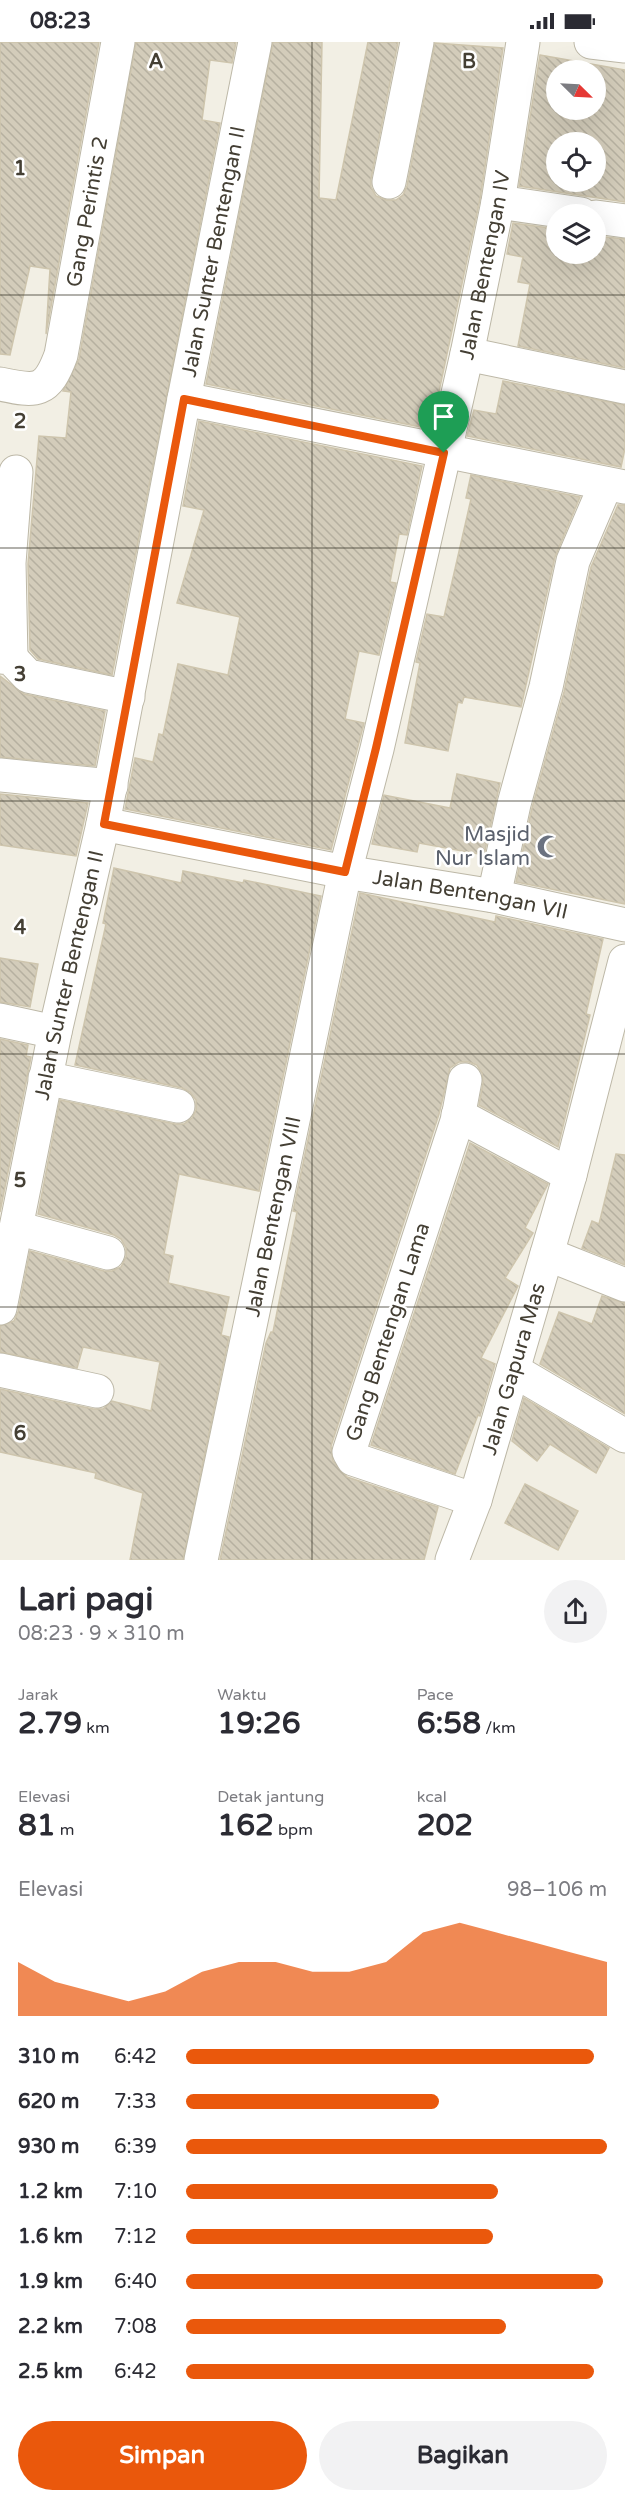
<!DOCTYPE html>
<html lang="id">
<head>
<meta charset="utf-8">
<style>
  body { margin:0; font-family:"Varela Round",sans-serif; background:#f2f2f3; color:#2b2b33; height:100vh; display:flex; flex-direction:column; font-size:22px; white-space:nowrap }
  * { box-sizing:border-box; margin:0 }
  p { font-size:20px; color:#7c7c81 }
  .icon { flex:none; width:33px; height:33px; fill:none; stroke:currentColor; stroke-width:2; stroke-linecap:round; stroke-linejoin:round }
  .map { position:relative; height:1518px; overflow:hidden }
  .sheet { display:flex; flex-direction:column; background:#fff; flex:1 }
  .sheet>* { flex:none }
  .needle { width:39px; rotate:114deg }
  .fabs { position:absolute; left:546px; top:18px; display:grid; gap:12px }
  .fabs a { display:grid; place-items:center; width:60px; height:60px; border-radius:50%; background:#fff; box-shadow:0 6px 24px #0002; font-size:30px }
  .pin { position:absolute; display:grid; place-items:center; width:51px; height:51px; color:#fff; margin:-62px -26px; border-radius:50% 50% 50% 0; rotate:-45deg; box-shadow:0 0 6px #0007 }
  .pin .icon { rotate:45deg }
  .round { display:grid; place-items:center; flex:none; width:63px; height:63px; border-radius:32px; background:#f2f2f3 }
  .head { display:flex; align-items:center; justify-content:space-between; height:102px; padding:0 18px }
  h1 { font-size:33px; font-weight:700; line-height:45px }
  .metrics { display:grid; grid-template-columns:repeat(3,1fr); gap:9px; height:102px; padding:6px 18px }
  .metrics div { display:grid; align-content:center }
  .metrics b { font-size:30px; font-weight:700 }
  .metrics small { font-size:16px; font-weight:400 }
  .metrics p { font-size:16px }
  .chart { height:168px; padding:12px 18px }
  .chart p { display:flex; justify-content:space-between }
  .chart svg { width:100%; height:108px; margin-top:6px; fill:#ea580c; opacity:.7 }
  .button { display:flex; gap:12px; margin-top:auto; padding:12px 18px }
  .button a { flex:1; height:69px; border-radius:36px; background:#ea580c; color:#fff; font-size:24px; font-weight:700; line-height:69px; text-align:center }
  .button a+a { background:#f2f2f3; color:#2b2b33 }
  ul { padding:0 18px; list-style:none; font-size:20px }
  li { display:grid; grid-template-columns:96px 72px 1fr; align-items:center; height:45px }
  li i { height:15px; border-radius:8px; background:#ea580c }
  .status { display:flex; justify-content:space-between; align-items:center; height:42px; padding:0 30px; background:#fff; direction:ltr }
  .status svg { height:16px; fill:currentColor }
  .map>svg:first-child { display:block }
  .building { fill:url(#building-back-hatch); stroke:#cec5ad; stroke-width:1.5; fill-rule:evenodd }
  .lines { fill:none; stroke-linecap:round; stroke-linejoin:round }
  .minor-casing { stroke:#bdb8a7; stroke-width:35 }
  .minor { stroke:#fff; stroke-width:33 }
  .route-casing { stroke:#fff; stroke-width:12 }
  .route { stroke:#ea580c; stroke-width:8 }
  .grid { fill:none; stroke:#443f34; stroke-width:1.5; stroke-opacity:0.55 }
  .labels { text-anchor:middle; dominant-baseline:central; stroke-width:5; stroke-linejoin:round; paint-order:stroke }
  .street-label { font-size:21px; fill:#443f34; stroke:#fff }
  .worship-label { font-size:21px; fill:#5b616d; stroke:#fff; text-anchor:end }
  .grid-label { font-size:20px; text-anchor:middle; font-weight:bold; fill:#443f34; stroke:#fff; stroke-width:5; stroke-linejoin:round; paint-order:stroke }
</style>
</head>
<body>
<div class="status"><b>08:23</b><svg viewBox="0 0 49 12"><path d="M0 12V9h3v3zM5 12V6h3v6zM10 12V3h3v9zM15 12V0h3v12zM26 1h20v11H26zM47 4h2v5h-2z"/></svg></div>
<div class="map">
<svg width="625" height="1518" viewBox="0 0 625 1518">
  <defs>
    <pattern id="building-back-hatch" width="6" height="6" patternUnits="userSpaceOnUse" patternTransform="scale(1.5)"><rect width="6" height="6" fill="#d3ccba"/><path d="M-1 5l2 2M0 0l6 6M5-1l2 2" fill="none" stroke="#b6b0a0"/></pattern>
  </defs>
  <rect width="100%" height="100%" fill="#f2efe4"/>
  <g class="building">
    <polygon points="0,0 99,0 46,292 50,227 30,224 10,313 0,312"/>
    <polygon points="136,0 236,0 232,21 210,18 202,78 220,81 112,633 38,617 30,608 28,522 39,394 66,396 71,350 63,349 79,317"/>
    <polygon points="273,0 322,0 319,156 336,158 368,0 398,0 371,137 371,145 376,154 386,158 396,158 403,153 407,144 435,1 503,6 480,157 431,387 206,342"/>
    <path d="M 540,13 L 625,28 L 625,160 L 519,144 ZM 556,28 L 596,28 L 596,68 L 556,68 ZM 556,100 L 596,100 L 596,140 L 556,140 Z"/>
    <polygon points="513,181 556,187 556,212 596,212 596,194 625,197 625,326 518,304 530,242 518,240 523,215 507,212"/>
    <polygon points="503,339 625,363 625,406 621,425 467,394 474,368 496,372"/>
    <polygon points="199,379 422,424 407,493 399,492 390,540 396,541 379,613 359,609 345,677 364,681 331,808 125,767 135,716 153,720 159,692 163,693 178,622 228,633 240,575 177,561 204,468 183,464"/>
    <polygon points="471,433 580,455 555,515 521,665 464,655 462,661 458,660 448,709 405,701 420,621 416,620 427,572 444,575 471,457 466,456"/>
    <polygon points="618,463 625,463 625,862 516,840 532,766 564,650 591,525"/>
    <polygon points="0,634 24,652 105,669 95,724 0,715"/>
    <polygon points="457,732 500,741 484,813 419,801 417,810 372,802 384,753 450,766"/>
    <polygon points="0,752 88,761 76,814 0,803"/>
    <polygon points="114,826 181,841 183,829 243,841 244,838 321,854 259,1149 179,1132 164,1212 173,1214 168,1241 229,1255 221,1293 229,1295 183,1518 130,1518 143,1451 95,1436 96,1431 0,1410 0,1347 93,1367 103,1367 112,1359 151,1369 160,1320 83,1305 77,1326 0,1310 0,1284 14,1279 18,1270 30,1209 104,1229 112,1229 121,1225 126,1215 126,1206 121,1197 114,1193 38,1172 60,1058 175,1082 184,1082 192,1076 196,1068 196,1058 190,1050 182,1046 75,1023 106,882 103,881"/>
    <polygon points="360,851 495,880 496,874 603,897 586,972 590,973 558,1105 479,1063 483,1041 482,1031 477,1023 469,1020 459,1020 450,1026 439,1072 331,1404 333,1419 347,1435 438,1465 424,1518 220,1518 266,1301 271,1290 273,1290 297,1170 293,1169"/>
    <polygon points="0,916 38,922 30,965 0,960"/>
    <polygon points="0,997 28,1003 26,1014 31,1015 0,1170"/>
    <polygon points="470,1101 548,1142 525,1186 533,1191 505,1236 518,1244 481,1316 495,1322 480,1374 478,1373 455,1432 371,1403"/>
    <polygon points="616,1112 625,1113 625,1223 582,1206 592,1179 599,1182"/>
    <polygon points="602,1254 625,1261 625,1372 540,1322 559,1270 592,1282"/>
    <polygon points="524,1356 609,1406 596,1431 550,1402 537,1419 512,1399"/>
    <polygon points="525,1442 578,1469 558,1508 505,1481"/>
  </g>
  <g class="lines">
    <defs>
      <g id="minor">
        <polyline points="591,0 625,4"/>
        <polyline points="389,140 417,0"/>
        <polyline points="498,160 581,172"/>
        <polyline points="596,175 625,179"/>
        <polyline points="467,312 625,345"/>
        <path id="s1" d="M 0,342 C 37,350 47,351 61,313 L 118,0"/>
        <polyline points="184,357 625,445"/>
        <polyline points="0,615 11,616 28,634 128,655"/>
        <polyline points="11,616 9,521 16,430"/>
        <polyline points="0,733 111,744"/>
        <path id="s2" d="M 103,782 L 345,830 L 494,854 L 625,883"/>
        <polyline points="494,854 514,762 546,645 573,519 606,442"/>
        <polyline points="0,978 55,990"/>
        <polyline points="45,1036 178,1064"/>
        <polyline points="465,1038 458,1076 349,1410 353,1417 475,1458"/>
        <polyline points="458,1073 570,1133"/>
        <polyline points="17,1186 108,1211"/>
        <polyline points="547,1212 625,1243"/>
        <path id="s3" d="M 0,1266 L 55,990 L 103,782 L 184,357 L 255,0"/>
        <polyline points="0,1328 97,1349"/>
        <polyline points="513,1328 625,1394"/>
        <path id="s4" d="M 201,1518 L 345,830 L 377,707 L 467,312 L 498,160 L 523,0"/>
        <path id="s5" d="M 452,1518 L 475,1458 L 570,1133 L 625,919"/>
      </g>
    </defs>
    <use href="#minor" class="minor-casing"/>
    <use href="#minor" class="minor"/>
  </g>
  <g class="lines">
    <defs>
      <polygon id="route" points="184,357 444,411 376,706 345,830 104,782"/>
    </defs>
    <use href="#route" class="route-casing"/>
    <use href="#route" class="route"/>
  </g>
  <path class="grid" d="M 312,0 L 312,1518M 0,253 L 625,253M 0,506 L 625,506M 0,759 L 625,759M 0,1012 L 625,1012M 0,1265 L 625,1265"/>
  <defs>
    <symbol id="mosque-bare" viewBox="-9 -9 18 18"><path d="M3.5-4.9A6 6 0 1 0 3.5 4.9A5 5 0 1 1 3.5-4.9Z" fill="#6b7280" stroke="#fff" stroke-width="2.5" paint-order="stroke"/></symbol>
  </defs>
  <g fill-rule="evenodd">
    <use href="#mosque-bare" x="532" y="788" width="33" height="33"/>
  </g>
  <g class="labels">
    <g class="street-label">
      <text stroke="none"><textPath href="#s1" startOffset="225">Gang Perintis 2</textPath></text>
      <text stroke="none"><textPath href="#s3" startOffset="1078">Jalan Sunter Bentengan II</textPath></text>
      <text stroke="none"><textPath href="#s4" startOffset="1326">Jalan Bentengan IV</textPath></text>
      <text stroke="none"><textPath href="#s2" startOffset="374">Jalan Bentengan VII</textPath></text>
      <text stroke="none"><textPath href="#s3" startOffset="340">Jalan Sunter Bentengan II</textPath></text>
      <text stroke="none"><textPath href="#s4" startOffset="351">Jalan Bentengan VIII</textPath></text>
      <text transform="translate(388 1290) rotate(-72)">Gang Bentengan Lama</text>
      <text stroke="none"><textPath href="#s5" startOffset="201">Jalan Gapura Mas</textPath></text>
    </g>
    <g class="worship-label">
      <text x="530" y="792">Masjid<tspan x="530" dy="24">Nur Islam</tspan></text>
    </g>
  </g>
  <g class="grid-label">
    <text x="156" y="26">A</text>
    <text x="469" y="26">B</text>
    <text x="20" y="133">1</text>
    <text x="20" y="386">2</text>
    <text x="20" y="639">3</text>
    <text x="20" y="892">4</text>
    <text x="20" y="1145">5</text>
    <text x="20" y="1398">6</text>
  </g>
</svg>
<div class="fabs">
<a><svg class="needle" viewBox="-14 -14 28 28"><path d="M0-13l5 13h-10z" fill="#e53935"/><path d="M0 13l5-13h-10z" fill="#7c7c81"/></svg></a>
<a><svg class="icon" aria-label="locate" viewBox="0 0 24 24"><circle cx="12" cy="12" r="6"/><path d="M12 2v4M12 18v4M2 12h4M18 12h4"/></svg></a>
<a><svg class="icon" aria-label="layers" viewBox="0 0 24 24"><path d="M12 4l9 5-9 5-9-5zM3 14l9 5 9-5"/></svg></a>
</div>
<div class="pin" style="left:444px;top:411px;background:#1e9e55"><svg class="icon" aria-label="arrive" viewBox="0 0 24 24"><path d="M6 21V4h12l-3 4 3 4H6"/></svg></div>
</div>
<section class="sheet">
<div class="head"><div><h1>Lari pagi</h1><p>08:23 · 9 × 310 m</p></div><a class="round"><svg class="icon" aria-label="share" viewBox="0 0 24 24"><path d="M12 15V3M7 8l5-5 5 5M5 13v7h14v-7"/></svg></a></div>
<div class="metrics">
<div><p>Jarak</p><b>2.79<small> km</small></b></div>
<div><p>Waktu</p><b>19:26</b></div>
<div><p>Pace</p><b>6:58<small> /km</small></b></div>
</div>
<div class="metrics">
<div><p>Elevasi</p><b>81<small> m</small></b></div>
<div><p>Detak jantung</p><b>162<small> bpm</small></b></div>
<div><p>kcal</p><b>202</b></div>
</div>
<div class="chart"><p><span>Elevasi</span>98–106 m</p>
<svg viewBox="0 0 160 44" preserveAspectRatio="none"><path d="M0 44V22L10 30L20 34L30 38L40 34L50 26L60 22L70 22L80 26L90 26L100 22L110 10L120 6L130 10L140 14L150 18L160 22V44z"/></svg>
</div>
<ul>
<li><b>310 m</b>6:42<i style="width:97%"></i></li>
<li><b>620 m</b>7:33<i style="width:60%"></i></li>
<li><b>930 m</b>6:39<i style="width:100%"></i></li>
<li><b>1.2 km</b>7:10<i style="width:74%"></i></li>
<li><b>1.6 km</b>7:12<i style="width:73%"></i></li>
<li><b>1.9 km</b>6:40<i style="width:99%"></i></li>
<li><b>2.2 km</b>7:08<i style="width:76%"></i></li>
<li><b>2.5 km</b>6:42<i style="width:97%"></i></li>
</ul>
<div class="button"><a>Simpan</a><a>Bagikan</a></div>
</section>
</body>
</html>
